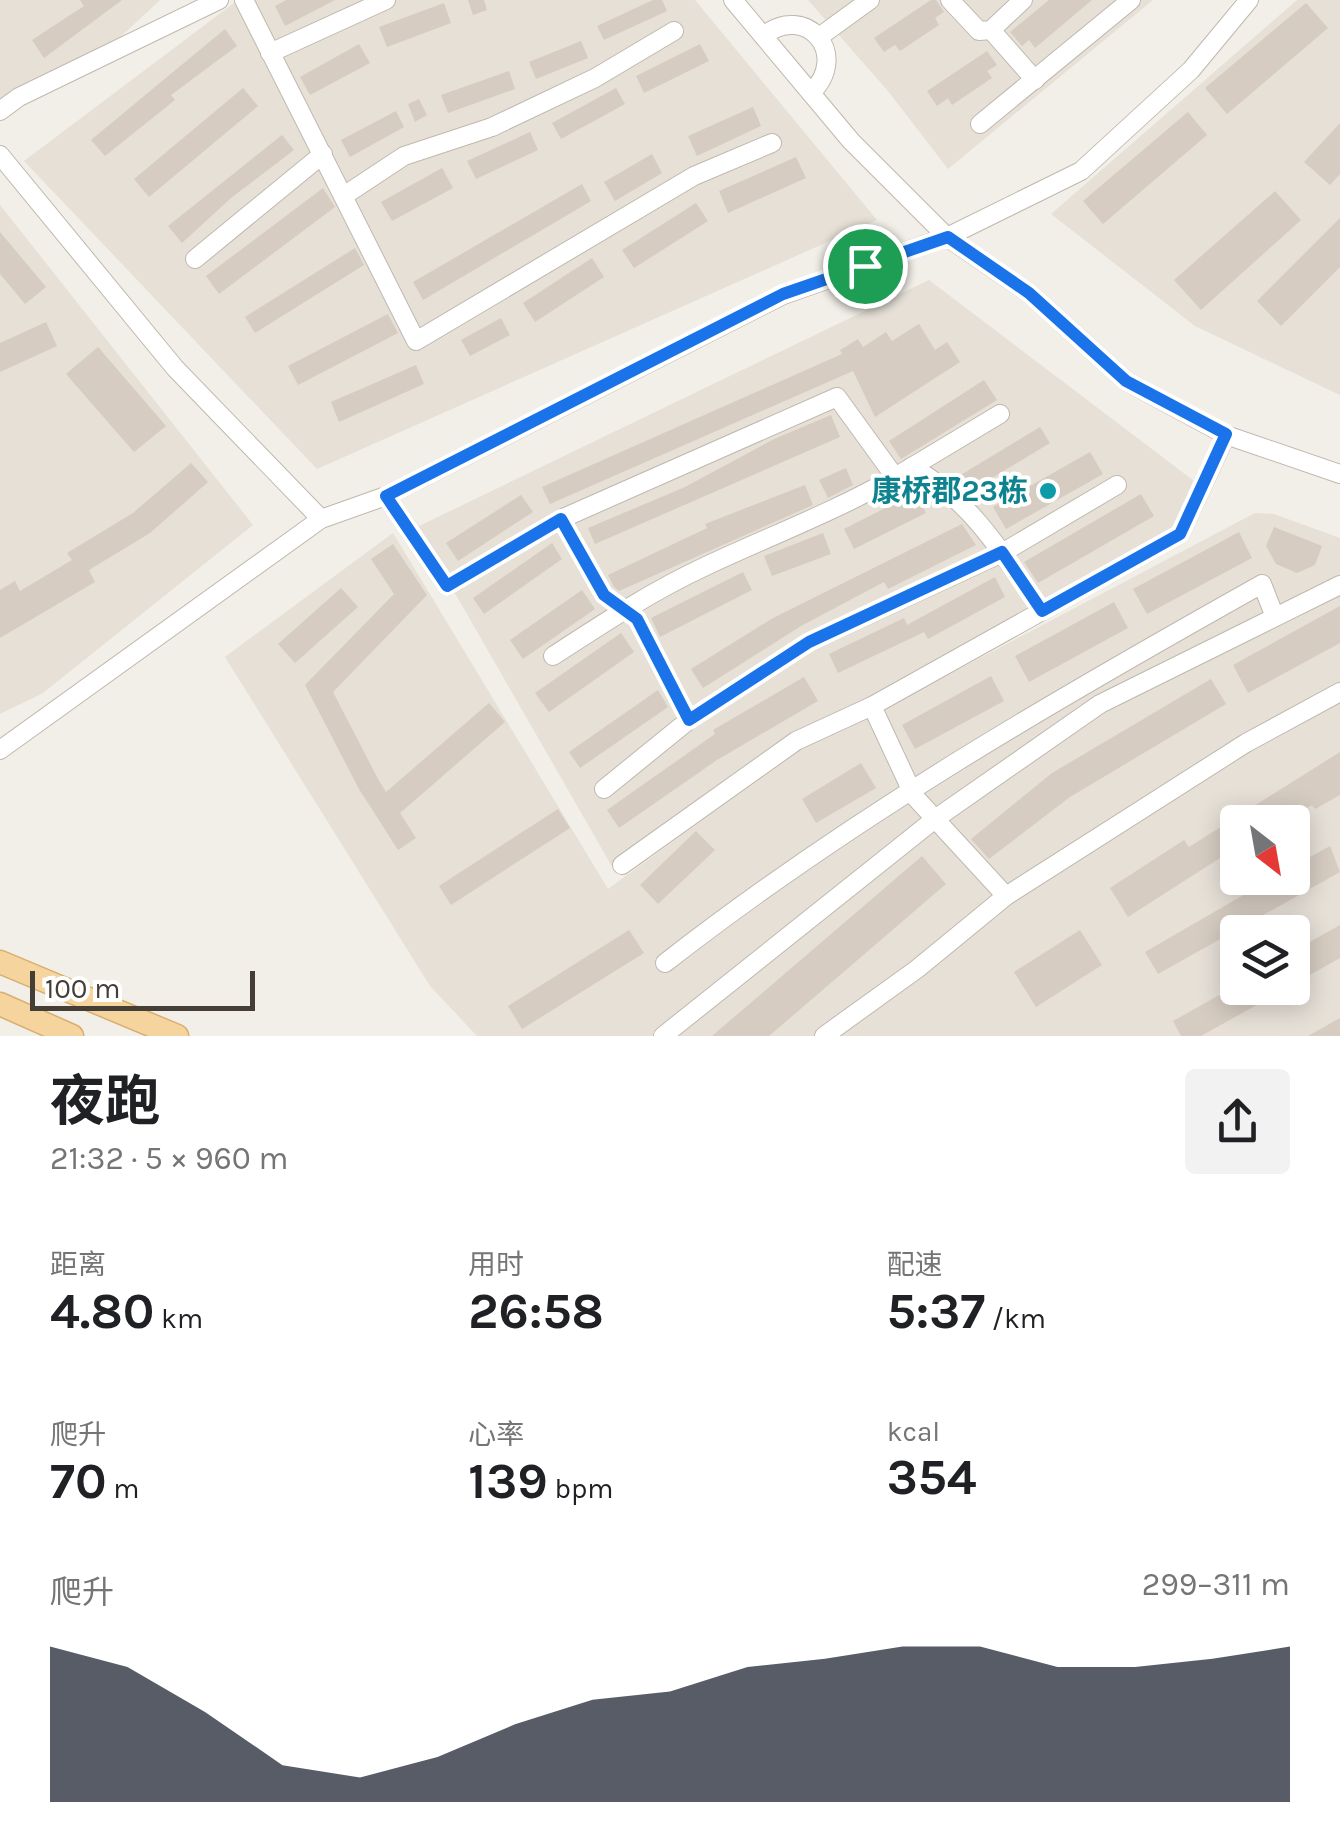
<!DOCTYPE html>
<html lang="zh">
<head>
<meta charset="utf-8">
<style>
  body { margin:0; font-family:Karla,"Noto Sans SC",sans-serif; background:#f2f2f2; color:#202124; height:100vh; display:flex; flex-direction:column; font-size:38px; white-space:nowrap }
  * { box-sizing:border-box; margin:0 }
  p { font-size:32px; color:#757577 }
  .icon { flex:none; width:55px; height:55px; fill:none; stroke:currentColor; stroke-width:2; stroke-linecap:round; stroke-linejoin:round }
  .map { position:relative; height:1036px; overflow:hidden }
  .panel { display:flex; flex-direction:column; background:#fff; flex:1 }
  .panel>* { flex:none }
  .needle { width:65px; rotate:149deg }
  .buttons { position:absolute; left:1220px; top:805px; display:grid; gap:20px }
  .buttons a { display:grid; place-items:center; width:90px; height:90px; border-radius:10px; background:#fff; box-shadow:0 5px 25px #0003; font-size:50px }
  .scale { position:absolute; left:30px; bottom:25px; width:225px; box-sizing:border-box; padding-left:10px; border:5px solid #453e37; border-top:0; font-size:28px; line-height:35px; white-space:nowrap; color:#453e37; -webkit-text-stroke:8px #fff; paint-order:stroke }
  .pin { position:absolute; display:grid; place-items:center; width:85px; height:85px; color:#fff; margin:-42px; border:5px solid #fff; border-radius:50%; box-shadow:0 2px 10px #0007 }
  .round { display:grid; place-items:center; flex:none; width:105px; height:105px; border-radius:10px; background:#f2f2f2 }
  .overview { display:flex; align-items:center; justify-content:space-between; height:170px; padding:0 50px }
  h1 { font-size:55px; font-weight:700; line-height:75px }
  .figures { display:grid; grid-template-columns:repeat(3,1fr); gap:15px; height:170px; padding:10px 50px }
  .figures div { display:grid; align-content:center }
  .figures b { font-size:50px; font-weight:700 }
  .figures small { font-size:28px; font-weight:400 }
  .figures p { font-size:28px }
  .chart { height:280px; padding:20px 50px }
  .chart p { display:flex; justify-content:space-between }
  .chart svg { width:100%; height:180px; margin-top:10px; fill:#111827; opacity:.7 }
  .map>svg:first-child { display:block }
  .residential { fill:#e6e0d7; fill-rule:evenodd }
  .building { fill:#d6ccc2 }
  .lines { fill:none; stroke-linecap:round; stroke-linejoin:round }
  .minor-casing { stroke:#c0b8ae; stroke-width:20 }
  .major-casing { stroke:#d9af70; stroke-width:25 }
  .minor { stroke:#fff; stroke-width:18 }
  .major { stroke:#f5d49e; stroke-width:22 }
  .route-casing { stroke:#fff; stroke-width:20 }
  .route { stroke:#1a73e8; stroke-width:12 }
  .culture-dot { fill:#0f9aa8; stroke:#fff; stroke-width:4 }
  .labels { text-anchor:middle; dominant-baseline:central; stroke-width:8; stroke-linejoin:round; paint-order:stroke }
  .culture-label { font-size:30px; font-weight:bold; fill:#0d838f; stroke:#fff; text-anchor:end }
</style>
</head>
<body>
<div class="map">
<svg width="1340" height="1036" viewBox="0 0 1340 1036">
  <rect width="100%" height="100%" fill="#f2eee8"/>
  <g class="residential">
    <polygon points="0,0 160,0 103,53 0,109"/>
    <polygon points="238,0 695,0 877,220 317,469 24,161"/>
    <polygon points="808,0 1153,0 948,169 888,91"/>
    <polygon points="1297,0 1340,0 1340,395 1195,326 1051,214"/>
    <polygon points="0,205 253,525 43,693 0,714"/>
    <polygon points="929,280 1202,487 1180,534 848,712 614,870 417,527"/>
    <path d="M 1255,513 L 1274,514 L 1340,538 L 1340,1036 L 477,1036 L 430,986 L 225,657 L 393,533 L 608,889 L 805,745 L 891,705 ZM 1238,822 L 1292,822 L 1292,878 L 1238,878 ZM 1238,932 L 1292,932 L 1292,988 L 1238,988 Z"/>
  </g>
  <g class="building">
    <polygon points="80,0 122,0 44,58 32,40 84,6"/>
    <polygon points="286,0 335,0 285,26 275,6"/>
    <polygon points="468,0 484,0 487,10 473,15"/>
    <polygon points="653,0 662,0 667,11 604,40 597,26"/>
    <polygon points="931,0 936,0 944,12 935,18 939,25 900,51 895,45 884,52 874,38"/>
    <polygon points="1049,0 1092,0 1035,48 1029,40 1022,46 1010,32"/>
    <polygon points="444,3 451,23 387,47 379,27"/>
    <polygon points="1306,3 1328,28 1227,114 1205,88"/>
    <polygon points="225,29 237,46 171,95 175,100 105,156 91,140"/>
    <polygon points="581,41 588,58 536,79 529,62"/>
    <polygon points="359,44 370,63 310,95 300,77"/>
    <polygon points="700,44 709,61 644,93 636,76"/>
    <polygon points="987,51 997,65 987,71 992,78 952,105 948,98 937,106 927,91"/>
    <polygon points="509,71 515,89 448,113 441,95"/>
    <polygon points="243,88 258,106 149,197 134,179"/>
    <polygon points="616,88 625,104 561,139 552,123"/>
    <polygon points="419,99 427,115 415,122 408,104"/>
    <polygon points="753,107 761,126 697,156 688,136"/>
    <polygon points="396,111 404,127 350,157 341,140"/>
    <polygon points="1188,112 1207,135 1103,224 1083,201"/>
    <polygon points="1340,123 1340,174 1330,185 1304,162"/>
    <polygon points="530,132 538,150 476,179 467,161"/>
    <polygon points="282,135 294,150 231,198 182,243 168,226"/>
    <polygon points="652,154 662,173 615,201 604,182"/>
    <polygon points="796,157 806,178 728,213 719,191"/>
    <polygon points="442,168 453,188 392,221 381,202"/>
    <polygon points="582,184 591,201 423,300 413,282"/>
    <polygon points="323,188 335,207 219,294 206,276"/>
    <polygon points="1275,191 1301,220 1201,310 1174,280"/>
    <polygon points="696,203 708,221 634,268 622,250"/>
    <polygon points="1340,218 1340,267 1281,326 1257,301"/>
    <polygon points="0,232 46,287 25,304 0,274"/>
    <polygon points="355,248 364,265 255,333 245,317"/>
    <polygon points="592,258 604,277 535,322 523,303"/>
    <polygon points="388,314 398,333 298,385 288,366"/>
    <polygon points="501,318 510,335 470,356 461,340"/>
    <polygon points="46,322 57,346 0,372 0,343"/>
    <polygon points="919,324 935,350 947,342 960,362 875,417 853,371 550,504 542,487 842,354 840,350 858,339 863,347 886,332 892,341"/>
    <polygon points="98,347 166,426 134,452 66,374"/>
    <polygon points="416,365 424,384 339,422 331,402"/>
    <polygon points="984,380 997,400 901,459 889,441"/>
    <polygon points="831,415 840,437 595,544 588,528 685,487 774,439"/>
    <polygon points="1040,427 1050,443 969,492 959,476"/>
    <polygon points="1090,452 1103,474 1006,529 993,507"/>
    <polygon points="191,463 208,482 150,533 89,570 95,582 0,638 0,590 15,581 20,591 72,560 67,553 133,513"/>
    <polygon points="846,468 853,485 828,498 819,480"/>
    <polygon points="805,485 813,505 619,591 614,587 608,575 707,528 705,524"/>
    <polygon points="915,493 926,513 854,549 844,529"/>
    <polygon points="1141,494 1154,516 1038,583 1024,562"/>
    <polygon points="521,495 533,512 458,561 446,543"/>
    <polygon points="962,524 976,545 888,589 884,582 801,626 703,688 691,669 773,618"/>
    <polygon points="1274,527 1322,546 1315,565 1297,573 1276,564 1266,546"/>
    <polygon points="1239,532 1252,558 1147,614 1133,589"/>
    <polygon points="823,533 831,554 772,576 764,556"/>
    <polygon points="552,543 562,559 484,614 473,598"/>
    <polygon points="393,544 427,595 333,692 378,779 386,792 489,703 505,722 400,813 416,838 398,850 359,789 305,685 394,594 371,559"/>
    <polygon points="743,572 752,590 660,637 651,618"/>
    <polygon points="995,577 1005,597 928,639 924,632 838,673 829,654 904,618 907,625"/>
    <polygon points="341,588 358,607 295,663 278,644"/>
    <polygon points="582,590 595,609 523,659 510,640"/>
    <polygon points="1114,602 1128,628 1029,682 1015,656"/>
    <polygon points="1340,606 1340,643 1248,693 1233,665"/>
    <polygon points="621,633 634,652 549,712 535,693"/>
    <polygon points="991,676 1004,701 915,749 902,725"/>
    <polygon points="804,677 818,701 717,760 619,828 607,810 715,734 713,730"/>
    <polygon points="1211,679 1226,704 1070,797 989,859 971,839 1052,773"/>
    <polygon points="658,690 668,707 580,768 569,752"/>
    <polygon points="1340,752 1340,795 1315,809 1312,805 1284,822 1238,822 1238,852 1223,862 1220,858 1128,917 1110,888 1184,840 1189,847"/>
    <polygon points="861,763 876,788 816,823 802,799"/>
    <polygon points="558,809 570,828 451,905 439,886"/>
    <polygon points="696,831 715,850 658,904 640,885"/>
    <polygon points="1330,846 1340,872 1158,974 1145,952 1273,878 1292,878 1292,867"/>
    <polygon points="922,856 946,884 769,1036 712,1036"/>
    <polygon points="1340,925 1340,958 1292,985 1292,952"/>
    <polygon points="629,930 644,953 522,1029 508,1006"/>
    <polygon points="1080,930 1102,965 1036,1007 1014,972"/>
    <polygon points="1232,988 1287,988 1201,1036 1181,1036 1173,1021"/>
    <polygon points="1340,1018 1340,1036 1308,1036"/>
  </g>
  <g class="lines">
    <defs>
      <g id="minor">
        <polyline points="244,0 416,341 694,176 772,143"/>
        <polyline points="733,0 851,141 947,237 1029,293 1126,381 1226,435 1340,474"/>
        <polyline points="950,0 979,31 991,30 1023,0"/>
        <polyline points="991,30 1035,80"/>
        <path d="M 763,36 C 806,2 851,54 811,93"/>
        <polyline points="819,37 870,0"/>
        <polyline points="270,53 386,0"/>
        <polyline points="0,111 19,97 219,0"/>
        <polyline points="980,124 1131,0"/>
        <polyline points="0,155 175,368 321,519"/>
        <polyline points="345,195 404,156 492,127 595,78 674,31"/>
        <polyline points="195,259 323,154"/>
        <path d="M 911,467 C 969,497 1006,558 1042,611"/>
        <polyline points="386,496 447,586 561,519 837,397 895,477 1000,414"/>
        <polyline points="561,519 604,595 637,619 689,720"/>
        <path d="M 553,656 C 602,624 652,591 706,566 C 770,536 834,512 895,477"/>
        <polyline points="0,750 321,519 386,496 783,295 947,237 1081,171 1191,70 1249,0"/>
        <polyline points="604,789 689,720 809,642 1002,553 1117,485"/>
        <polyline points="622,865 796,741 872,706"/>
        <polyline points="1006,896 914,796 872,706 1180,534 1226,435"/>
        <path d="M 665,963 C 852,817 1055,700 1262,584 L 1275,617"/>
        <polyline points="663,1036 935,819 1100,704 1340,585"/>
        <polyline points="824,1036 917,969 1006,896 1246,743 1340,692"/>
      </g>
      <g id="major">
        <polyline points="0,962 177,1036"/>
        <polyline points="0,1004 72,1036"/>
      </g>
    </defs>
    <use href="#minor" class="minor-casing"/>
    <use href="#major" class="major-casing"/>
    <use href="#minor" class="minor"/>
    <use href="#major" class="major"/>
  </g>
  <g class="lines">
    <defs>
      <polygon id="route" points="948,237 1029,293 1126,381 1226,434 1180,534 1042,611 1002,552 809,642 689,720 637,619 604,595 561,519 447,586 386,496 783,294"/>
    </defs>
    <use href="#route" class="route-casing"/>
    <use href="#route" class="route"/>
  </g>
  <circle class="culture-dot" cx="1048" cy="491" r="10"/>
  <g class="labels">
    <g class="culture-label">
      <text x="1028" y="491">康桥郡23栋</text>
    </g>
  </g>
</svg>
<div class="buttons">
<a><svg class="needle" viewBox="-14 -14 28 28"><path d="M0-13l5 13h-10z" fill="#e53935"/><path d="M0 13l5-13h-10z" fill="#757577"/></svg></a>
<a><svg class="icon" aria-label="layers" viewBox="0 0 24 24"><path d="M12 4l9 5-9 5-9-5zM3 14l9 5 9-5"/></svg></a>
</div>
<div class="scale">100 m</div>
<div class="pin" style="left:865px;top:266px;background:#1e9e55"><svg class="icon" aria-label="arrive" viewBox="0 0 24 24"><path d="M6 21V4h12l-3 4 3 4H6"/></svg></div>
</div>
<section class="panel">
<div class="overview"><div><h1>夜跑</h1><p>21:32 · 5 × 960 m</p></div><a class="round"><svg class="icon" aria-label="share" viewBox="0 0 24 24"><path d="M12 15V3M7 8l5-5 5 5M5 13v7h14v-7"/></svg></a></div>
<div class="figures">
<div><p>距离</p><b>4.80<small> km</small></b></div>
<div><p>用时</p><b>26:58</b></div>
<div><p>配速</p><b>5:37<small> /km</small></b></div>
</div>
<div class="figures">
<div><p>爬升</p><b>70<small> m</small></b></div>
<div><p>心率</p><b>139<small> bpm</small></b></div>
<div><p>kcal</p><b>354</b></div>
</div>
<div class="chart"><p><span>爬升</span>299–311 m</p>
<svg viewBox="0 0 160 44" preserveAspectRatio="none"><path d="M0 44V6L10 11L20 22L30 35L40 38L50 33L60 25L70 19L80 17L90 11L100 9L110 6L120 6L130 11L140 11L150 9L160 6V44z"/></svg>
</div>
</section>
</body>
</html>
